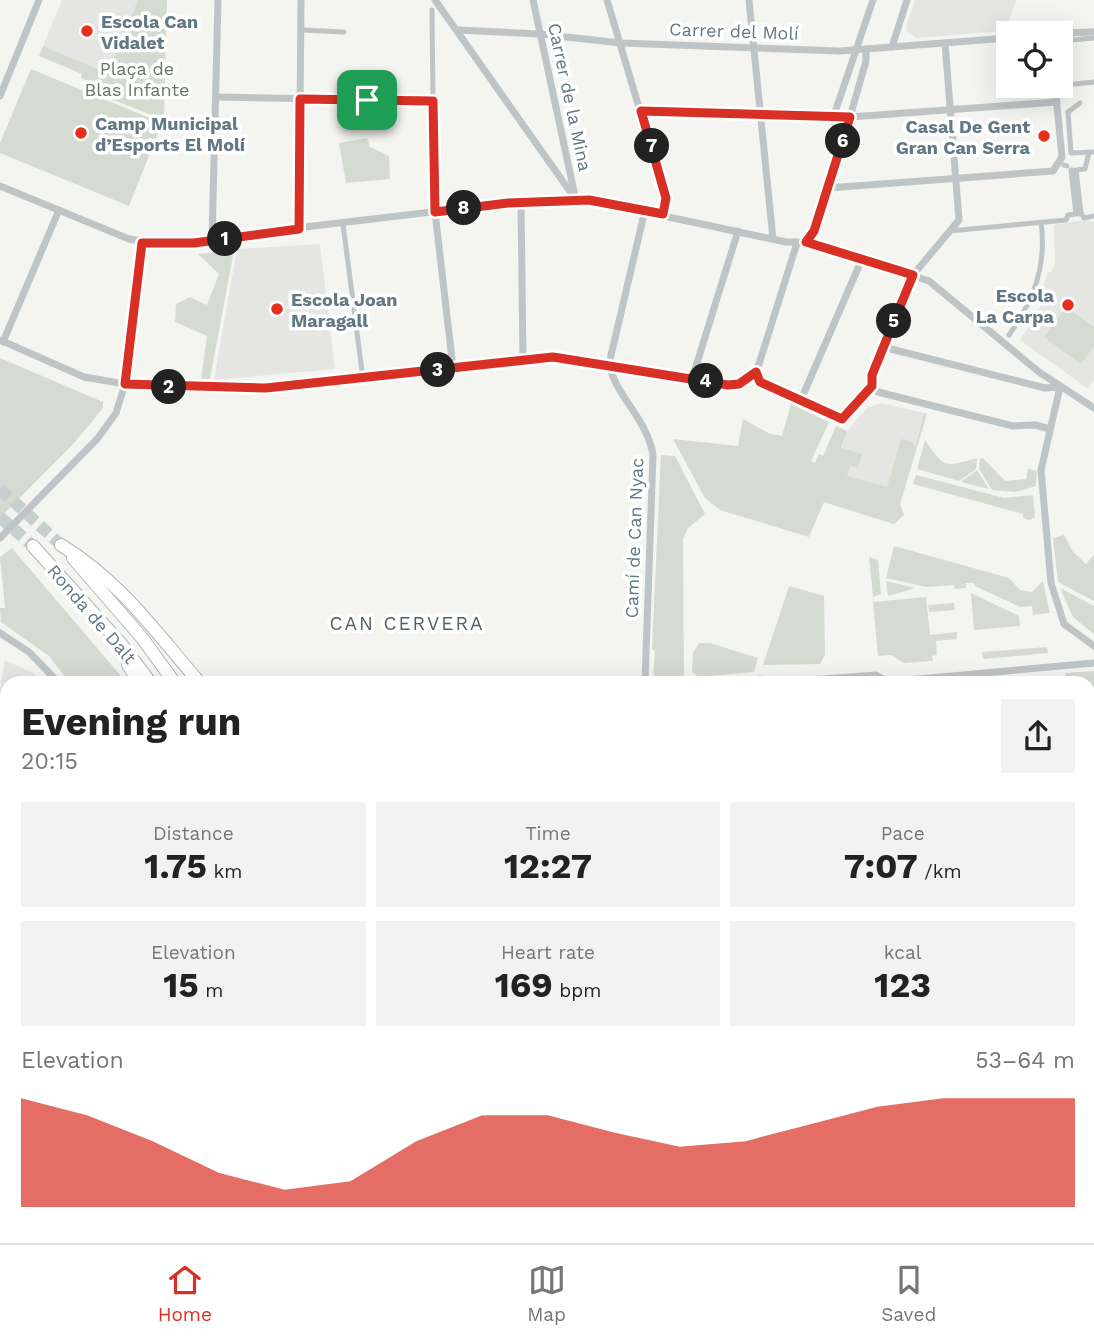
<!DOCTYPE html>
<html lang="en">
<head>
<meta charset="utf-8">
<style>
  body { margin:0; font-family:"Work Sans",sans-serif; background:#f2f2f2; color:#222; height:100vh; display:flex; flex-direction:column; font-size:26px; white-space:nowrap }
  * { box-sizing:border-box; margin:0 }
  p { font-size:23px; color:#767676 }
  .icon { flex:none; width:38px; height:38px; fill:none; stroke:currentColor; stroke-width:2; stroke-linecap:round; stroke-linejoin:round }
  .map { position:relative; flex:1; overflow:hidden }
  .side { position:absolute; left:0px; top:676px; width:1096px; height:569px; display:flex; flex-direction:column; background:#fff; border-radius:21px 21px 0 0; box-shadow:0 7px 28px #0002 }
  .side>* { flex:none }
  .fabs { position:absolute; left:996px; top:21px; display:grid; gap:14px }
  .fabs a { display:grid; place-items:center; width:77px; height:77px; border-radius:0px; background:#fff; box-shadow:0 7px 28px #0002; font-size:35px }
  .pin { position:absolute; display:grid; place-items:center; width:60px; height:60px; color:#fff; margin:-30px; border-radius:14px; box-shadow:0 4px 10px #0006 }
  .km { position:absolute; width:35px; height:35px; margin:-18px; border-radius:50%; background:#222; color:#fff; font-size:19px; line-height:35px; text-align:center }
  .round { display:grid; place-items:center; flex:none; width:74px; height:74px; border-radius:0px; background:#f2f2f2 }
  .headline { display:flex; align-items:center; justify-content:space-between; height:119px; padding:0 21px }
  h1 { font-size:38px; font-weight:700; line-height:52px }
  .metrics { display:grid; grid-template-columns:repeat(3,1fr); gap:10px; height:119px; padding:7px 21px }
  .metrics div { display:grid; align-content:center; border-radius:0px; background:#f2f2f2; text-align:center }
  .metrics b { font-size:35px; font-weight:700 }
  .metrics small { font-size:19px; font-weight:400 }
  .metrics p { font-size:19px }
  .chart { height:196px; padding:14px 21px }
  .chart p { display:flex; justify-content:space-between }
  .chart svg { width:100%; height:126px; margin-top:7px; fill:#d93025; opacity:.7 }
  .menu { display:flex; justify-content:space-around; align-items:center; height:98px; border-top:2px solid #e0e0e0; background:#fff; font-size:19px; color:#767676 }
  .menu a { display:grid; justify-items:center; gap:4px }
  .menu .on { color:#d93025 }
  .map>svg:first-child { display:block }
  .built { fill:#e5e5e4 }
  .green { fill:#d6dbd1 }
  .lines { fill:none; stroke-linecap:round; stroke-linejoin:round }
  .trunk-tunnel { stroke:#c8cfcf; stroke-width:12; stroke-dasharray:12 6; stroke-linecap:butt }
  .trunk-casing { stroke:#b2b6b9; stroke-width:14 }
  .pedestrian { stroke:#bfc4c6; stroke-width:5 }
  .minor { stroke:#bfc4c6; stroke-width:7 }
  .tertiary { stroke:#bfc4c6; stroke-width:9 }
  .trunk { stroke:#fff; stroke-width:12 }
  .rail { stroke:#9da6aa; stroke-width:2.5; stroke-dasharray:10 5; stroke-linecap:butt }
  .route-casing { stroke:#fff; stroke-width:14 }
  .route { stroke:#d93025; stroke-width:9 }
  .poi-dot { fill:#e72f1d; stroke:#fff; stroke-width:2.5 }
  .labels { text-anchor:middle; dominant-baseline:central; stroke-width:7; stroke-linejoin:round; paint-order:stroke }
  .poi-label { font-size:18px; font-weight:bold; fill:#627882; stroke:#fff; text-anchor:start }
  .street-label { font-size:18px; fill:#627882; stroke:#fff }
  .park-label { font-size:18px; fill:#697961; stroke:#fff }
  .neighbourhood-label { font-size:19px; letter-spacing:2px; fill:#506067; stroke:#fff }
</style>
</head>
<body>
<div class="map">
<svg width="1094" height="1243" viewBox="0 0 1094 1243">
  <rect width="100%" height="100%" fill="#f4f4f0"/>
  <g class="built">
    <polygon points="62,0 138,0 107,74 43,46"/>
    <polygon points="915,0 1016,0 1006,31 917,38 908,33 906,27"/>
    <polygon points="1084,220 1094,221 1094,380 1088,389 1020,340 1045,299 1040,297 1048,272 1052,272 1055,260 1054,225"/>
    <polygon points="320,244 335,369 214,380 237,249"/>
    <polygon points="881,403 924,413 900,504 904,515 894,524 824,502 847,431 868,407"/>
    <polygon points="5,660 33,673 41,682 7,682 7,812 0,810 0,690"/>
    <polygon points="0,990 7,991 7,1104 0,1103"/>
    <polygon points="7,1163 7,1218 0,1217 0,1204"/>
    <polygon points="0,1228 7,1230 7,1237 47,1237 50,1243 0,1243"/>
    <polygon points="678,1237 746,1237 745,1243 679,1243"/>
  </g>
  <g class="green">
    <polygon points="138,0 167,0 164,120 89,90 92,83 81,78 82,74 39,56 43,46 107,73"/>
    <polygon points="31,69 162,123 129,206 0,153 0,143"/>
    <polygon points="367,138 370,147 389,156 390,179 346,183 339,143"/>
    <polygon points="234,250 210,379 201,379 207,336 175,322 176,304 190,297 207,305 219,274 198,254"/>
    <polygon points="1066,307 1094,327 1094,346 1081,364 1044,337"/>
    <polygon points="0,358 103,402 103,408 74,443 0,518"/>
    <polygon points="791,404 829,422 811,461 815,463 819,454 823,456 836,426 847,431 841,448 862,454 858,468 850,466 847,476 887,487 901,439 913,442 915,448 924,413 927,414 900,504 904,515 894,524 824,502 809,537 720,510 705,498 673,439 738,446 743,419 770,434 782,436"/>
    <path d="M 925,440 C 945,469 944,467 977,458 L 976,469 L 959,481 L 917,469 Z"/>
    <polygon points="661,455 675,456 705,514 688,528 683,539 684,677 670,682 653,680 655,651 652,649"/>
    <polygon points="983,458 1005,481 1026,479 1028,469 1037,471 1036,486 1015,492 992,490 979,469 980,459"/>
    <polygon points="977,470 989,489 961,482"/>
    <polygon points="916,475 1004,498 1033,495 1035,517 1030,520 1023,518 1023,514 913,484"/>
    <polygon points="1064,535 1073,552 1086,564 1094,555 1094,601 1058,582 1053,538"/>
    <polygon points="894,546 1009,578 1020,590 1032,592 1043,581 1050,613 1033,615 1032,606 1020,607 975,586 974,583 966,583 966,588 955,589 954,585 926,587 886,578"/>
    <polygon points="12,548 126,682 69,682 49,656 1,622 0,608 5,608 0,557"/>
    <polygon points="869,557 878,560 881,594 873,597"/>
    <polygon points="886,581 915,588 888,596"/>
    <polygon points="789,586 824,596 825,655 820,664 763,665"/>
    <polygon points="1060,588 1094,606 1094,634 1073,617"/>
    <polygon points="971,593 1019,616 1020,626 974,630"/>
    <polygon points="926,597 930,635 957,632 957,639 936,641 937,655 932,656 933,661 904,663 891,655 878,656 873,602"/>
    <polygon points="954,603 955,610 929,612 928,605"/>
    <polygon points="699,643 710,643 758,658 754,672 699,677 692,672 693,653"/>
    <polygon points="1047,647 1048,653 983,659 982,652"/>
    <polygon points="1094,671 1094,989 1089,989 1088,682 1067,682 1065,673"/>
    <polygon points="243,1237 395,1237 392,1243 259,1243"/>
    <polygon points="433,1237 498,1237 504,1243 431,1243"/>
  </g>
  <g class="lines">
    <g class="trunk-tunnel">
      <polyline points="0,489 61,545"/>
      <polyline points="0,517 33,546"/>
    </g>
    <defs>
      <g id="trunk">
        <path d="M 61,545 C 120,581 155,631 199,682"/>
        <polyline points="33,546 122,645 150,682"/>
        <polyline points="73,558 143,639 174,682"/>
        <polyline points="128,665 139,682"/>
        <polyline points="550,1237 557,1243"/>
        <polyline points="581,1237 588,1243"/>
      </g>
    </defs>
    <use href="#trunk" class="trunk-casing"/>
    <g class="pedestrian">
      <polyline points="432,10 433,101"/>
      <polyline points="302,30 344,32"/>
      <polyline points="1060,41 1094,38"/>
      <polyline points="1060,45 1066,85 1094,82"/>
      <polyline points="1080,103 1068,112 1071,153 1094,152"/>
      <polyline points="761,115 850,117"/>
      <polyline points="1064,165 1067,166"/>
      <polyline points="1081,213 1084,218 1094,216"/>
      <polyline points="343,224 363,379"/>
      <polyline points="950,231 1066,220 1068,215 1076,214 1071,170 1073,170 1079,214 1081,213 1076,170 1085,169 1089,152"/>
      <path d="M 1009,335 C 1034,300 1047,266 1041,222"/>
      <polyline points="828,415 842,419 871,386"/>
    </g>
    <g class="minor">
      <polyline points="435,0 576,200"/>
      <polyline points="533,0 575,196"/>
      <polyline points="607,0 665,195 663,214"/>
      <polyline points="749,0 773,239"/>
      <polyline points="459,30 539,34 621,43 840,51 1008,38"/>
      <polyline points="1060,33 1094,32"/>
      <polyline points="945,43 959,220 913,275 872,375 871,386 878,392 1013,426 1035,425 1050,429"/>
      <polyline points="892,47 907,0"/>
      <polyline points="0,96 39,0"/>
      <polyline points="216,97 433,101 435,212 453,368"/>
      <polyline points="641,111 761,115"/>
      <polyline points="850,117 1057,102"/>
      <polyline points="833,118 873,0"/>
      <polyline points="0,186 129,239 161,244 508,203 589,200 786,242 806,242 929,281 1039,372 1094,408"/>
      <polyline points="828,188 1053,171 1062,157 1055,86"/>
      <polyline points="521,202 523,359"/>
      <path d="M 645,210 L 609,364 C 616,397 647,418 653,455 L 645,682"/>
      <polyline points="299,229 301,0"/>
      <polyline points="212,240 218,0"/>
      <polyline points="806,242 814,231 850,117 866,61 866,49"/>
      <polyline points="0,340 84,377 125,384 181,388 311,385 553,357 734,385 751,377 759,364 797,243"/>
      <polyline points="3,342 59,210"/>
      <polyline points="883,347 1045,388 1060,387 1041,470 1051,583 1064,624 1094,646"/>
      <polyline points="756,372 760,382 828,415"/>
      <polyline points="692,379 738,231"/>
      <polyline points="800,402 862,259"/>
      <polyline points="0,538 98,438 116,413 125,384 142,243"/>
      <polyline points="0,633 29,652 58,682"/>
      <polyline points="760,679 783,682 876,675 889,682"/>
      <polyline points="885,682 1094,663"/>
      <polyline points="0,828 7,833"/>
      <polyline points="0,980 7,981"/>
      <polyline points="0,1108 7,1110"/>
      <polyline points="1088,1131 1094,1128"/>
      <polyline points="0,1221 7,1222"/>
      <polyline points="1088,1232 1094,1224"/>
      <polyline points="77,1237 112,1243"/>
      <polyline points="942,1237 943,1243"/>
      <polyline points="1082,1237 1084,1243"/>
      <polyline points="172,1243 173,1237"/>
      <polyline points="403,1243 406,1237"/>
      <polyline points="415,1243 418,1237"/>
      <polyline points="825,1243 842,1237"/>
      <polyline points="917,1243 921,1237"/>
    </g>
    <g class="tertiary">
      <polyline points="0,895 7,893"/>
      <polyline points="0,969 7,971"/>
    </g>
    <use href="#trunk" class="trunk"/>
    <polyline class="rail" points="690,1237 690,1243"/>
  </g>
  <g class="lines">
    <defs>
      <polygon id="route" points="300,99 433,101 435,212 508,203 589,200 663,214 666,198 641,111 850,117 814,231 806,242 913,275 872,375 872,386 842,419 760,382 756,372 739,384 728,385 553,357 266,388 125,384 142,243 194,243 299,229"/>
    </defs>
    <use href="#route" class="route-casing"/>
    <use href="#route" class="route"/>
  </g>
  <g class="poi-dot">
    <circle cx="87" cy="31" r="7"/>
    <circle cx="81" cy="133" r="7"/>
    <circle cx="1044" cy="136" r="7"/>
    <circle cx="1068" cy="305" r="7"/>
    <circle cx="277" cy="309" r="7"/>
  </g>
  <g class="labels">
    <g class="poi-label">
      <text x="101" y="21">Escola Can<tspan x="101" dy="21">Vidalet</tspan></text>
      <text x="95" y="123">Camp Municipal<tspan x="95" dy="21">d’Esports El Molí</tspan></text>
      <text x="1030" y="126" text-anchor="end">Casal De Gent<tspan x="1030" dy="21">Gran Can Serra</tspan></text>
      <text x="1054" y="295" text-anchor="end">Escola<tspan x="1054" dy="21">La Carpa</tspan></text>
      <text x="291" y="299">Escola Joan<tspan x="291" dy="21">Maragall</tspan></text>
    </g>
    <g class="street-label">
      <text transform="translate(734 31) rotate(2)">Carrer del Molí</text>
      <text transform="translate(570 97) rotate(78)">Carrer de la Mina</text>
      <text transform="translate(634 538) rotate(-88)">Camí de Can Nyac</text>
      <text transform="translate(92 614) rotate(49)">Ronda de Dalt</text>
    </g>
    <g class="park-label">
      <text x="137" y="68">Plaça de<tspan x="137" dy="21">Blas Infante</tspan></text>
    </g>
    <g class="neighbourhood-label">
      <text x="407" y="623">CAN CERVERA</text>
    </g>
  </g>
</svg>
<div class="fabs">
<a><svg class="icon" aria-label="locate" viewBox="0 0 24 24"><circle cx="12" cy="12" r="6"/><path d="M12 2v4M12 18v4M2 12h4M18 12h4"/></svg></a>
</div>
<div class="pin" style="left:367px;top:100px;background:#1e9e55"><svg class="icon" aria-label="arrive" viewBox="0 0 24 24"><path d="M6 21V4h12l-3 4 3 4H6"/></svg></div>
<b class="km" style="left:225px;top:239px">1</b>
<b class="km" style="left:169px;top:387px">2</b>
<b class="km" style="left:438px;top:370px">3</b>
<b class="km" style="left:706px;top:381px">4</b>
<b class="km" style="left:894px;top:321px">5</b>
<b class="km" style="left:843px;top:141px">6</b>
<b class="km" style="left:652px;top:146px">7</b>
<b class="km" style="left:464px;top:208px">8</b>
<section class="side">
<div class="headline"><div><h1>Evening run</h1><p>20:15</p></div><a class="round"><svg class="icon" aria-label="share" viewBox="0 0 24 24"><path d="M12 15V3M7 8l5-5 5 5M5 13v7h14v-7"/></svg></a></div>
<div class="metrics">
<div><p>Distance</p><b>1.75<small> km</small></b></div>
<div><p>Time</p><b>12:27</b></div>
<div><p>Pace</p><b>7:07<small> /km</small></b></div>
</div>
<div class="metrics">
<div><p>Elevation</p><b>15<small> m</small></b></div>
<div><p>Heart rate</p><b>169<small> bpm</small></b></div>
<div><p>kcal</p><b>123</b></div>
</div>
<div class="chart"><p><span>Elevation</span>53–64 m</p>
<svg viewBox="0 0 160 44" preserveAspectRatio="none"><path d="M0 44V6L10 12L20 21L30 32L40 38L50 35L60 21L70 12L80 12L90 18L100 23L110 21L120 15L130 9L140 6L150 6L160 6V44z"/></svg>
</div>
</section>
</div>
<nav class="menu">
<a class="on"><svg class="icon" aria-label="home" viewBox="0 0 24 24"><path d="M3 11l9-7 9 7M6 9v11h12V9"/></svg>Home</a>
<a><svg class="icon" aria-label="map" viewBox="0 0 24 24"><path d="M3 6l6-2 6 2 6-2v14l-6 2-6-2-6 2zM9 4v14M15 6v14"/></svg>Map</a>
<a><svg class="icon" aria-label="saved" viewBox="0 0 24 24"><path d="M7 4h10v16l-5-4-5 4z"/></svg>Saved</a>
</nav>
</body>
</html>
